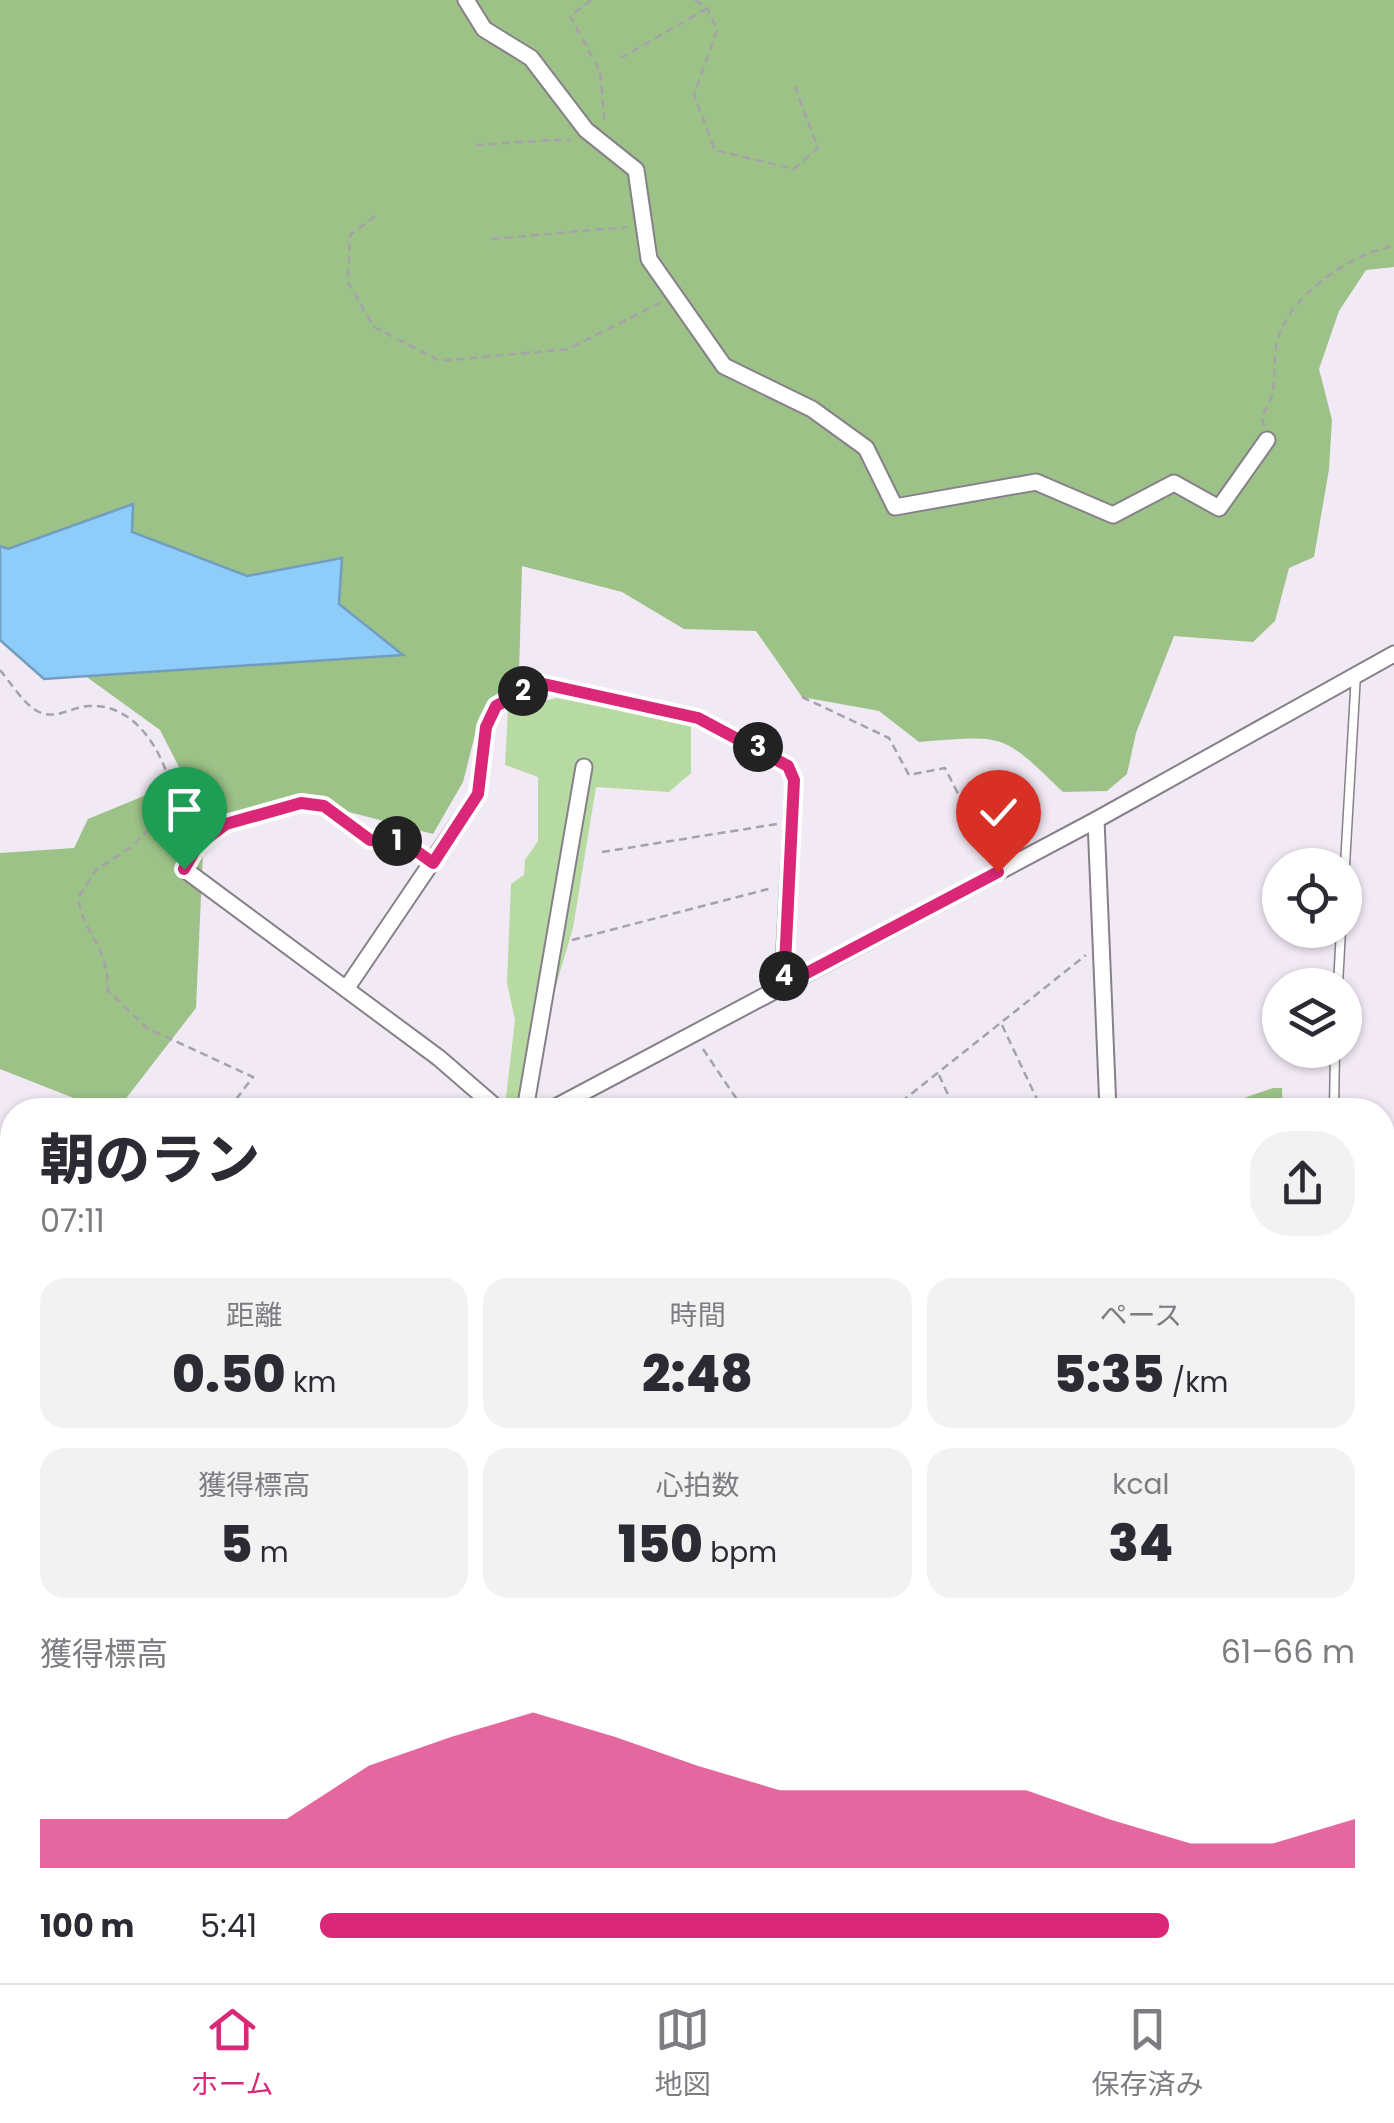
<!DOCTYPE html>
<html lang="ja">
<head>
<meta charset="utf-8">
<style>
  body { margin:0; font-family:Poppins,"Noto Sans JP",sans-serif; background:#f2f2f3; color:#2b2b33; height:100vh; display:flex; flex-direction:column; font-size:38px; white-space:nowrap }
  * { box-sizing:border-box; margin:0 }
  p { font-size:32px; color:#7c7c81 }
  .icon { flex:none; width:55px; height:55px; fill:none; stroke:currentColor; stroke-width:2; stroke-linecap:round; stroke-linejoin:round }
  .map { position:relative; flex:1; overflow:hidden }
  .details { position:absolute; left:0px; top:1098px; width:1395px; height:888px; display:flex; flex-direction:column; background:#fff; border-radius:40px 40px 0 0; box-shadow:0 2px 8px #0004 }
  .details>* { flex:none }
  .fabs { position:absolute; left:1262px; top:848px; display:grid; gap:20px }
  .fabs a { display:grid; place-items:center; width:100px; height:100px; border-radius:50%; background:#fff; box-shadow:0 2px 8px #0004; font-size:50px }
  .pin { position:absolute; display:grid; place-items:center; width:85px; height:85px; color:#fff; margin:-102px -42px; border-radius:50% 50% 50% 0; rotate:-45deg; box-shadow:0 0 10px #0007 }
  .pin .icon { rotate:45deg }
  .km { position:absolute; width:50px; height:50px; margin:-25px; border-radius:50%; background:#222; color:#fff; font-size:28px; line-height:50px; text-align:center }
  .round { display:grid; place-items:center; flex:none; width:105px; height:105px; border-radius:40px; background:#f2f2f3 }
  .head { display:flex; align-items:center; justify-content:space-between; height:170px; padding:0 40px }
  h1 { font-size:55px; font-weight:800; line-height:75px }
  .stats { display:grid; grid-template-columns:repeat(3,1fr); gap:15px; height:170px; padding:10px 40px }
  .stats div { display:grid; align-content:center; border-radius:25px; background:#f2f2f3; text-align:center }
  .stats b { font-size:50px; font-weight:800 }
  .stats small { font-size:28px; font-weight:400 }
  .stats p { font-size:28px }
  .chart { height:280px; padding:20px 40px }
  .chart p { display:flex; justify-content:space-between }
  .chart svg { width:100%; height:180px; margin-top:10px; fill:#db2777; opacity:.7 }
  ul { padding:0 40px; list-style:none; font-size:32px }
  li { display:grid; grid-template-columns:160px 120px 1fr; align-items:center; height:75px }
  li i { height:25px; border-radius:12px; background:#db2777 }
  .tab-bar { display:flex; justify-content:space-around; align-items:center; height:140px; border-top:2px solid #e1e1e2; background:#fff; font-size:28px; color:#7c7c81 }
  .tab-bar a { display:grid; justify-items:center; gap:5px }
  .tab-bar .selected { color:#db2777 }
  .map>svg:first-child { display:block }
  .built { fill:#e7dbeb }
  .green { fill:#b6daa1 }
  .forest { fill:#9cc287 }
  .water { fill:#8eccfa; stroke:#729dbe; stroke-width:2.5 }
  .building { fill:#eec1fa; stroke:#bdb6c0; stroke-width:2.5 }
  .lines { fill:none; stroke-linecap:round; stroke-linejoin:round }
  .service-casing { stroke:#878089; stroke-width:11 }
  .minor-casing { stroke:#878089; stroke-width:19 }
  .path { stroke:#a7a1aa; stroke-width:2.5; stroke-dasharray:8 5; stroke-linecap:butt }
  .service { stroke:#fff; stroke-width:8 }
  .minor { stroke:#fff; stroke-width:15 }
  .route-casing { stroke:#fff; stroke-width:20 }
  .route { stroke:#db2777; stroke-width:12 }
</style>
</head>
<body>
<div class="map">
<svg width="1394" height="1983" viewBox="0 0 1394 1983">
  <rect width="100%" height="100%" fill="#f1e9f4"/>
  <polygon class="built" points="0,1516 12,1530 11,1983 0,1983"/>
  <g class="green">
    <polygon points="556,698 691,724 691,773 669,792 596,787 573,928 522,1100 505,1106 515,1020 507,983 511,884 524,875 525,860 538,841 538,777 505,765 508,711"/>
    <polygon points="1383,1173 1394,1192 1394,1372 1383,1391"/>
    <polygon points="1383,1670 1394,1679 1394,1983 986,1983 974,1973 1382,1972"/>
    <polygon points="12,1966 12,1972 188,1973 185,1983 0,1983 0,1973"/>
  </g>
  <g class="forest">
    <path d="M 0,0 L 1394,0 L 1394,267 L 1366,270 L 1339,311 L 1319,369 L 1332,420 L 1329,469 L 1314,557 L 1289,568 L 1275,621 L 1253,642 L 1174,636 L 1136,733 L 1127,774 L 1107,791 L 1063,792 C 1000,731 1005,736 919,742 L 879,711 L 802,697 L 756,631 L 684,629 L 622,592 L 522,566 L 519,674 L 480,715 L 463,782 L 433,834 L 307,801 L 204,829 L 196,1008 L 117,1110 L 104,1110 L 0,1069 L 0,853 L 74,848 L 88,819 L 185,779 L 160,730 L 48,649 L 131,505 L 8,549 L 0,545 Z"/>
    <polygon points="1273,1088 1282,1088 1283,1110 1254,1110 1244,1098"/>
    <polygon points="0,1412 12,1419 12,1520 0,1513"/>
  </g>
  <polygon class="water" points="133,504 132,532 247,576 342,558 339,604 403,655 44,679 0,640 0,546 8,549"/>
  <g class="building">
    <polygon points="0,1659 12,1679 12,1846 0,1851"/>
    <polygon points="12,1870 12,1939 0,1918 0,1876"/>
  </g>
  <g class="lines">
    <defs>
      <g id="service">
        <polyline points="1345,865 1356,674"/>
        <polyline points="1338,985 1341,930"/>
        <polyline points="1334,1110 1335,1050"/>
        <polyline points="1382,1538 1394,1531"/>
        <polyline points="1382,1574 1394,1597"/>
        <polyline points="1382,1654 1394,1662"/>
      </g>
      <g id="minor">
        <polyline points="466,0 484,29 531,58 586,130 636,170 649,259 724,366 812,409 866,448 895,507 1036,482 1113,515 1174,483 1219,508 1267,440"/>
        <polyline points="1096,820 1108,1110"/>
        <polyline points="184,869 439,1058 499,1110"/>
        <polyline points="346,989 478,794 486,727 496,706 539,683 698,718 788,766 794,780 783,985"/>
        <polyline points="525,1110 584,767"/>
        <polyline points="550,1110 1096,820 1394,654"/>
        <polyline points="0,1219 12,1235"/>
        <polyline points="0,1400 12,1409"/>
        <polyline points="0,1615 10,1609 12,1612"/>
        <polyline points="0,1865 12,1857"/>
        <polyline points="501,1983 511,1972"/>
      </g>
    </defs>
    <use href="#service" class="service-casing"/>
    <use href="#minor" class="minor-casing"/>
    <g class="path">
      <polyline points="591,0 570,16 600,71 605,124"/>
      <polyline points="695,0 707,8 717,30 694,95 715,150 794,169 818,148 794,84"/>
      <polyline points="621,58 706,9"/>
      <polyline points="476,145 570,139"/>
      <polyline points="375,216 350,235 348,282 374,327 440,361 568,349 660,303"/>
      <polyline points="492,239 627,227"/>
      <path d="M 1264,426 L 1262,415 C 1279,394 1272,372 1276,347 C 1283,300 1348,254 1394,246"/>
      <path d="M 0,670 C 10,682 23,703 37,711 C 56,721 70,707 89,706 C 139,703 168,760 174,802 L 134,845 L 96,870 L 78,898 C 85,937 108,944 108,991 L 147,1028 L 253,1077 L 228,1110"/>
      <polyline points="802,697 889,738 909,775 945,768 990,857"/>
      <polyline points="602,852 777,824"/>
      <path d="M 193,854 C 211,825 292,793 325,807 C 342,814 353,832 369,839 C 389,847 399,837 420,853"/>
      <polyline points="572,940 772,888"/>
      <polyline points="1002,1025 1042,1110"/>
      <polyline points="703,1049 744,1110"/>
      <polyline points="939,1075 955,1110"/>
      <polyline points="891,1110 1086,955"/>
    </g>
    <use href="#service" class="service"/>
    <use href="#minor" class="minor"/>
  </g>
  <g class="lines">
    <defs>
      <polyline id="route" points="184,869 198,845 226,824 301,803 324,806 370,840 404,842 433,863 478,794 486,727 496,706 539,683 698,718 788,766 794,780 784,985 998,872"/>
    </defs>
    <use href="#route" class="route-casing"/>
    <use href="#route" class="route"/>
  </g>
</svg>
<div class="fabs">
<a><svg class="icon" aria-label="locate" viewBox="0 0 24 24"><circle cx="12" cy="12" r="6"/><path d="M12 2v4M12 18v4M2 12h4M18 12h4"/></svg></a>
<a><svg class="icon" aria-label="layers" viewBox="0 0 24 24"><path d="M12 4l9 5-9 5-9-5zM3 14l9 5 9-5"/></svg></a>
</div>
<div class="pin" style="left:184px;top:869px;background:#1e9e55"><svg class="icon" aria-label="arrive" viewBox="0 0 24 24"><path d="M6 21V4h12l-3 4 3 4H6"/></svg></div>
<div class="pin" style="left:998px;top:872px;background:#d93025"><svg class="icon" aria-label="check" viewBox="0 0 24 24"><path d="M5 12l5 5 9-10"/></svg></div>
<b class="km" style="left:397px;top:841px">1</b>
<b class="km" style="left:523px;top:691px">2</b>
<b class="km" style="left:758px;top:747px">3</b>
<b class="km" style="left:784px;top:976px">4</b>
<section class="details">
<div class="head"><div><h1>朝のラン</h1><p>07:11</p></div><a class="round"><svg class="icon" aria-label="share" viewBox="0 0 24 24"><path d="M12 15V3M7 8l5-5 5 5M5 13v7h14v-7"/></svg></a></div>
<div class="stats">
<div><p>距離</p><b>0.50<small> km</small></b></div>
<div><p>時間</p><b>2:48</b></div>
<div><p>ペース</p><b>5:35<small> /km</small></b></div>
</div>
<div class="stats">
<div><p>獲得標高</p><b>5<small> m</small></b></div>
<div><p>心拍数</p><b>150<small> bpm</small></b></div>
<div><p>kcal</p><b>34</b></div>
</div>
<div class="chart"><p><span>獲得標高</span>61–66 m</p>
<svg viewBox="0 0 160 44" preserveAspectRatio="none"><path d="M0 44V32L10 32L20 32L30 32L40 19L50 12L60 6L70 12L80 19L90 25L100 25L110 25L120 25L130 32L140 38L150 38L160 32V44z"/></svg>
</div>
<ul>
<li><b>100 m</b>5:41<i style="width:82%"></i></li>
</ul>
</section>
</div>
<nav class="tab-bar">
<a class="selected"><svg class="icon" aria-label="home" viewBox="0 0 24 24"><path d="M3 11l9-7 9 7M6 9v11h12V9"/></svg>ホーム</a>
<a><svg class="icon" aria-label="map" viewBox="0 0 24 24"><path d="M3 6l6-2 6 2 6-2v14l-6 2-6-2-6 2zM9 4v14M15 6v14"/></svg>地図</a>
<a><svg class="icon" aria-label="saved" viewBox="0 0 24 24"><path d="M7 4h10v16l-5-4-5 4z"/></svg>保存済み</a>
</nav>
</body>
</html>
